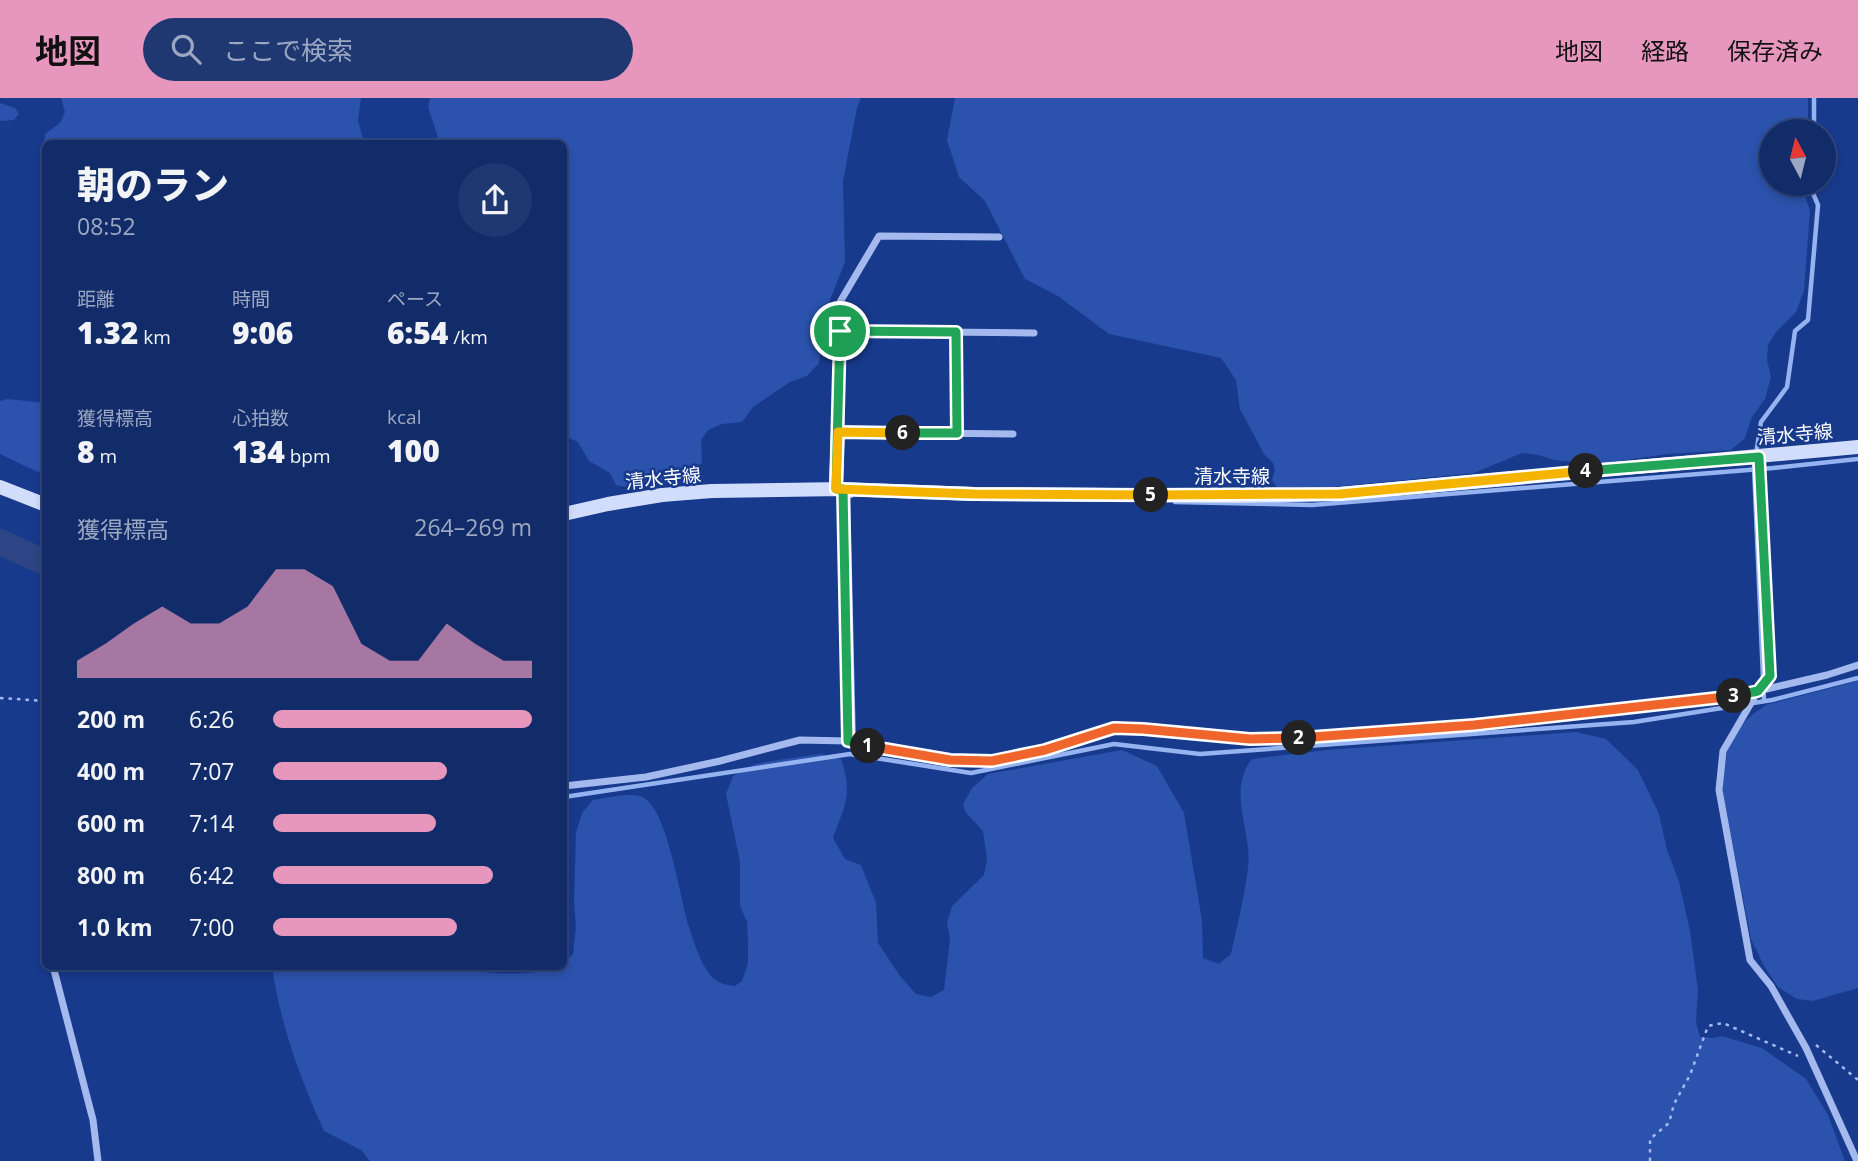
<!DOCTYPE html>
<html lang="ja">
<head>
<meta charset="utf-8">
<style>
  body { margin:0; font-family:"Open Sans","Noto Sans JP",sans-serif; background:#1f3872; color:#f1f3f6; height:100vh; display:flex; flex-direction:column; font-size:26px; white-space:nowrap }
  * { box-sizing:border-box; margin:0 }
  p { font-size:23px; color:#9ca7c1 }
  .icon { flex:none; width:38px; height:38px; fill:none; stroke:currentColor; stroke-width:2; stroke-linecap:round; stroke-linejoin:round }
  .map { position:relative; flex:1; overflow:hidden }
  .panel { position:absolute; left:42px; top:42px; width:525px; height:830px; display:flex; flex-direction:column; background:#122c6a; border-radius:10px; box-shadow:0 4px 10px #0003,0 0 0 2px #31487e }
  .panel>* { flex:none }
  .needle { width:46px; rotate:353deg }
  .tools { position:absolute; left:1759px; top:21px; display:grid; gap:14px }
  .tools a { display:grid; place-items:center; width:77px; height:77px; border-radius:50%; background:#122c6a; box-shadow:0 4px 10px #0003,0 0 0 2px #31487e; font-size:35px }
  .pin { position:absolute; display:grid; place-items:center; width:60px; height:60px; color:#fff; margin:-30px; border:4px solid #fff; border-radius:50%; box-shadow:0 2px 7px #0007 }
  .km { position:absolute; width:35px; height:35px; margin:-18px; border-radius:50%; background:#222; color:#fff; font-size:19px; line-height:35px; text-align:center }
  .round { display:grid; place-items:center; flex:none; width:74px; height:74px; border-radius:37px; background:#1f3872 }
  .overview { display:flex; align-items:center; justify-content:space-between; height:119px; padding:0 35px }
  h1 { font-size:38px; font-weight:800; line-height:52px }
  .stats { display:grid; grid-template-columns:repeat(3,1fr); gap:10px; height:119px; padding:7px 35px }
  .stats div { display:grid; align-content:center }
  .stats b { font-size:30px; font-weight:800 }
  .stats small { font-size:19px; font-weight:400 }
  .stats p { font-size:19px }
  .chart { height:196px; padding:14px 35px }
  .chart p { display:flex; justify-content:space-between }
  .chart svg { width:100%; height:126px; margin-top:7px; fill:#e797bd; opacity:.7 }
  ul { padding:0 35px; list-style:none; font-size:23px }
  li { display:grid; grid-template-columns:112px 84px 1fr; align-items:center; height:52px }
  li i { height:18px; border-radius:9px; background:#e797bd }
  header { display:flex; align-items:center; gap:42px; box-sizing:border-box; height:98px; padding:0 35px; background:#e797bd; color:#111 }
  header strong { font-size:33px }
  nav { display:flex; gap:38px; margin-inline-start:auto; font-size:24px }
  .search { width:490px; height:63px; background:#1f3872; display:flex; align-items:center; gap:18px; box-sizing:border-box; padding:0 24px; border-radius:38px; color:#9ca7c1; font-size:26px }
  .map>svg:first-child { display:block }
  .green { fill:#2b52ac }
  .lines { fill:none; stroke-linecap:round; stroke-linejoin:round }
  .stream { stroke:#96b3f1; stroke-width:4.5 }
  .river { stroke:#2d4584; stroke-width:26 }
  .path { stroke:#a4baef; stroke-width:2.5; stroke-dasharray:3.5 5; stroke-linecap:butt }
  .street { stroke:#a4baef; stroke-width:7 }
  .secondary { stroke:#d1ddfa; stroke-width:14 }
  .split-1-casing { stroke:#fff; stroke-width:14 }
  .split-2-casing { stroke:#fff; stroke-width:14 }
  .split-3-casing { stroke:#fff; stroke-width:14 }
  .split-4-casing { stroke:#fff; stroke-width:14 }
  .split-5-casing { stroke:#fff; stroke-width:14 }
  .split-6-casing { stroke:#fff; stroke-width:14 }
  .split-7-casing { stroke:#fff; stroke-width:14 }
  .split-1 { stroke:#22a559; stroke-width:9 }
  .split-2 { stroke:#f0652b; stroke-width:9 }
  .split-3 { stroke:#f0652b; stroke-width:9 }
  .split-4 { stroke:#22a559; stroke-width:9 }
  .split-5 { stroke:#f5b400; stroke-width:9 }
  .split-6 { stroke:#f5b400; stroke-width:9 }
  .split-7 { stroke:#22a559; stroke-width:9 }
  .labels { text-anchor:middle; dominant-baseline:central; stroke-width:5; stroke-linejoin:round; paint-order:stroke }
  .street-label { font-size:19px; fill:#fff; stroke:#183a8d }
</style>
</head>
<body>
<header>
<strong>地図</strong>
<div class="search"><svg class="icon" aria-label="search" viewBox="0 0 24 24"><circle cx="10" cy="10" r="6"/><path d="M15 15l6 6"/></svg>ここで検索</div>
<nav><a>地図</a><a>経路</a><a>保存済み</a></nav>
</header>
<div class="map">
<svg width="1858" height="1063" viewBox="0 0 1858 1063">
  <rect width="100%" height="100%" fill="#183a8d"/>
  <g class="green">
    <polygon points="61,0 361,0 358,22 364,45 46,46 45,92 43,56 45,36 60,25 65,14"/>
    <polygon points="430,0 861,0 857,10 843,83 845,164 830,202 819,265 807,278 790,284 753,309 742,324 722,326 708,332 701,342 702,364 689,382 634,390 616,387 610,375 589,363 578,344 564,338 564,46 440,45 428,9"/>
    <polygon points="955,0 1808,0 1808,33 1771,33 1771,86 1801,86 1810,113 1804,193 1796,214 1777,233 1768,247 1767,262 1771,279 1765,301 1752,319 1745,340 1731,352 1668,356 1597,366 1554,362 1538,357 1522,355 1474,375 1323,390 1277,389 1272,382 1275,372 1273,365 1264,356 1240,311 1236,282 1221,260 1109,236 1058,198 1025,181 985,103 959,79 947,42"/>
    <polygon points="0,5 15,10 19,16 14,22 0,23"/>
    <polygon points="8,301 45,305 45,373 38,374 0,356 0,303"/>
    <path d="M 1858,583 L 1858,890 L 1813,903 L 1797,901 L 1778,889 L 1764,868 L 1751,841 L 1723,696 C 1721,656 1731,629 1766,607 Z"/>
    <path d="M 1576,634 L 1606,641 L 1638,672 L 1659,716 L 1667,752 L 1679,784 L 1690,833 L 1698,892 L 1696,924 L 1700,939 L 1714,940 L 1722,938 L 1762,950 L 1806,981 L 1828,1017 L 1845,1063 L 370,1063 L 361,1052 L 324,1033 C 300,980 280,926 272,868 L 456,868 C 489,878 531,878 564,868 L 564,865 L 573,856 L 576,829 L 574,805 L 576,735 L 582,715 L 593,702 C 607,700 629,694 642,699 C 668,710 680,802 689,829 C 693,843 700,862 708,874 C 714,884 724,887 735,888 L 742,883 L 748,865 L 748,844 L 747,824 L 740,808 L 740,764 L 726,696 L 733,678 L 755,666 L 785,661 L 821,656 L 841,661 C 853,698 845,706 833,740 L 845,761 L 861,767 L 876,805 L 878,845 L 900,878 L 916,896 L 931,899 L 944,892 L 950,841 L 947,825 L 952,808 L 984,777 L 987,761 L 983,733 L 966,715 L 963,706 L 972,690 L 988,676 L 1122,652 L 1157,668 L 1184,715 L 1202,822 L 1203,860 L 1219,866 L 1231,856 C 1237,828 1244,800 1248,771 C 1253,734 1226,693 1252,661 L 1327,652 Z"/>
  </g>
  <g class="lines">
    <g class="stream">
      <polyline points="1814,33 1814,0"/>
      <polyline points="851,398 848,398 854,657"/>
      <polyline points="1175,404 1312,407 1773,370 1858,361"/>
      <polyline points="1764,603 1754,369 1761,324 1787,289 1795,233 1808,222 1818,107 1809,86"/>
      <polyline points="564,699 850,656 971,675 1114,646 1200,656 1634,624 1772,602 1858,580"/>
    </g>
    <polyline class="river" points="0,444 46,465"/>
    <g class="path">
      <polyline points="0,600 46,603"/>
      <polyline points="1816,947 1858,982"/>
      <polyline points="1650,1063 1650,1041 1669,1025 1674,1006 1690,977 1708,928 1723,925 1798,958"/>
    </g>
    <g class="street">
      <polyline points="840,233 1034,235"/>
      <polyline points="956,234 957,335"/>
      <polyline points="838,334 1013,336"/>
      <polyline points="1759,359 1770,578 1758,593 1723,653 1719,692 1750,862 1771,888 1806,950 1857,1063"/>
      <polyline points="836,391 840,204 879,138 999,139"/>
      <polyline points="843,392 848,643"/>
      <polyline points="564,688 646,679 720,663 800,642 848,643 949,662 992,663 1045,652 1114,630 1250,641 1302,640 1474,627 1724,601 1827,577 1858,567"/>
      <polyline points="53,868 93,1022 98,1063"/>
    </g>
    <g class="secondary">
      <polyline points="0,389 46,407"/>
      <polyline points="564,416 608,406 662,397 712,393 843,391 974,396 1239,398 1340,396 1858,349"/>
    </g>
  </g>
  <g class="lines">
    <defs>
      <polyline id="split-1" points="840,233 836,391 843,391 848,643 868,648"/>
      <polyline id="split-2" points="868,648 950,662 992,663 1045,652 1114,630 1143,631 1250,641 1299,640"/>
      <polyline id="split-3" points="1299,640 1474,627 1734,598"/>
      <polyline id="split-4" points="1586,373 1759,359 1770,578 1758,593 1734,598"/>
      <polyline id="split-5" points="1151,397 1340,396 1586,373"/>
      <polyline id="split-6" points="903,335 838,334 836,391 974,396 1151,397"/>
      <polyline id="split-7" points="840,233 956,234 957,335 903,335"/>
    </defs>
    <use href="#split-1" class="split-1-casing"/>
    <use href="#split-2" class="split-2-casing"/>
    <use href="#split-3" class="split-3-casing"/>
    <use href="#split-4" class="split-4-casing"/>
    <use href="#split-5" class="split-5-casing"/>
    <use href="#split-6" class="split-6-casing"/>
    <use href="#split-7" class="split-7-casing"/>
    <use href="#split-1" class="split-1"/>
    <use href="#split-2" class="split-2"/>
    <use href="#split-3" class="split-3"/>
    <use href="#split-4" class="split-4"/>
    <use href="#split-5" class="split-5"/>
    <use href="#split-6" class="split-6"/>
    <use href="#split-7" class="split-7"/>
  </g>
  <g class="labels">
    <g class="street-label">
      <text transform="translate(1795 336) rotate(-5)">清水寺線</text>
      <text x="1232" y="378">清水寺線</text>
      <text transform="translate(663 380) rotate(-6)">清水寺線</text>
    </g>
  </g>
</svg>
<div class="tools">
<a><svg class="needle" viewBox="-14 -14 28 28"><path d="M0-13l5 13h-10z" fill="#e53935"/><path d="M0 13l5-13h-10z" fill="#9ca7c1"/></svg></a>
</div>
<div class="pin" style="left:840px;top:233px;background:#1e9e55"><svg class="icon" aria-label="arrive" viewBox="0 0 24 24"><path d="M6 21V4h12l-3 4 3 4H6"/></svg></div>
<b class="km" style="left:868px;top:648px">1</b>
<b class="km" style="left:1299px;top:640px">2</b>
<b class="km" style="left:1734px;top:598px">3</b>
<b class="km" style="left:1586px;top:373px">4</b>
<b class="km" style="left:1151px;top:397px">5</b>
<b class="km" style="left:903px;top:335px">6</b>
<section class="panel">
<div class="overview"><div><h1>朝のラン</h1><p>08:52</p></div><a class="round"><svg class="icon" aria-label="share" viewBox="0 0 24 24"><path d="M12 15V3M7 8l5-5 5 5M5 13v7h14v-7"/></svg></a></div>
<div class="stats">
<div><p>距離</p><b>1.32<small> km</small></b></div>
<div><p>時間</p><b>9:06</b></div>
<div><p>ペース</p><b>6:54<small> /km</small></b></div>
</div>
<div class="stats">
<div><p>獲得標高</p><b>8<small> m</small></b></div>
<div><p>心拍数</p><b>134<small> bpm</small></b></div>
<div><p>kcal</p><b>100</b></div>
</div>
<div class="chart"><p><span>獲得標高</span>264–269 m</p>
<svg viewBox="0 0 160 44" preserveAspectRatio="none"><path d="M0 44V38L10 32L20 25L30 19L40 25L50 25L60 19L70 6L80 6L90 12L100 32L110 38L120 38L130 25L140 32L150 38L160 38V44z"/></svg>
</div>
<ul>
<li><b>200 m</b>6:26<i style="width:100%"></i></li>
<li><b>400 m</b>7:07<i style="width:67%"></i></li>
<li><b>600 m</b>7:14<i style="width:63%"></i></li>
<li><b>800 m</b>6:42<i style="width:85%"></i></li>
<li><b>1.0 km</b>7:00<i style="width:71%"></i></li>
</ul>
</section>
</div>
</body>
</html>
